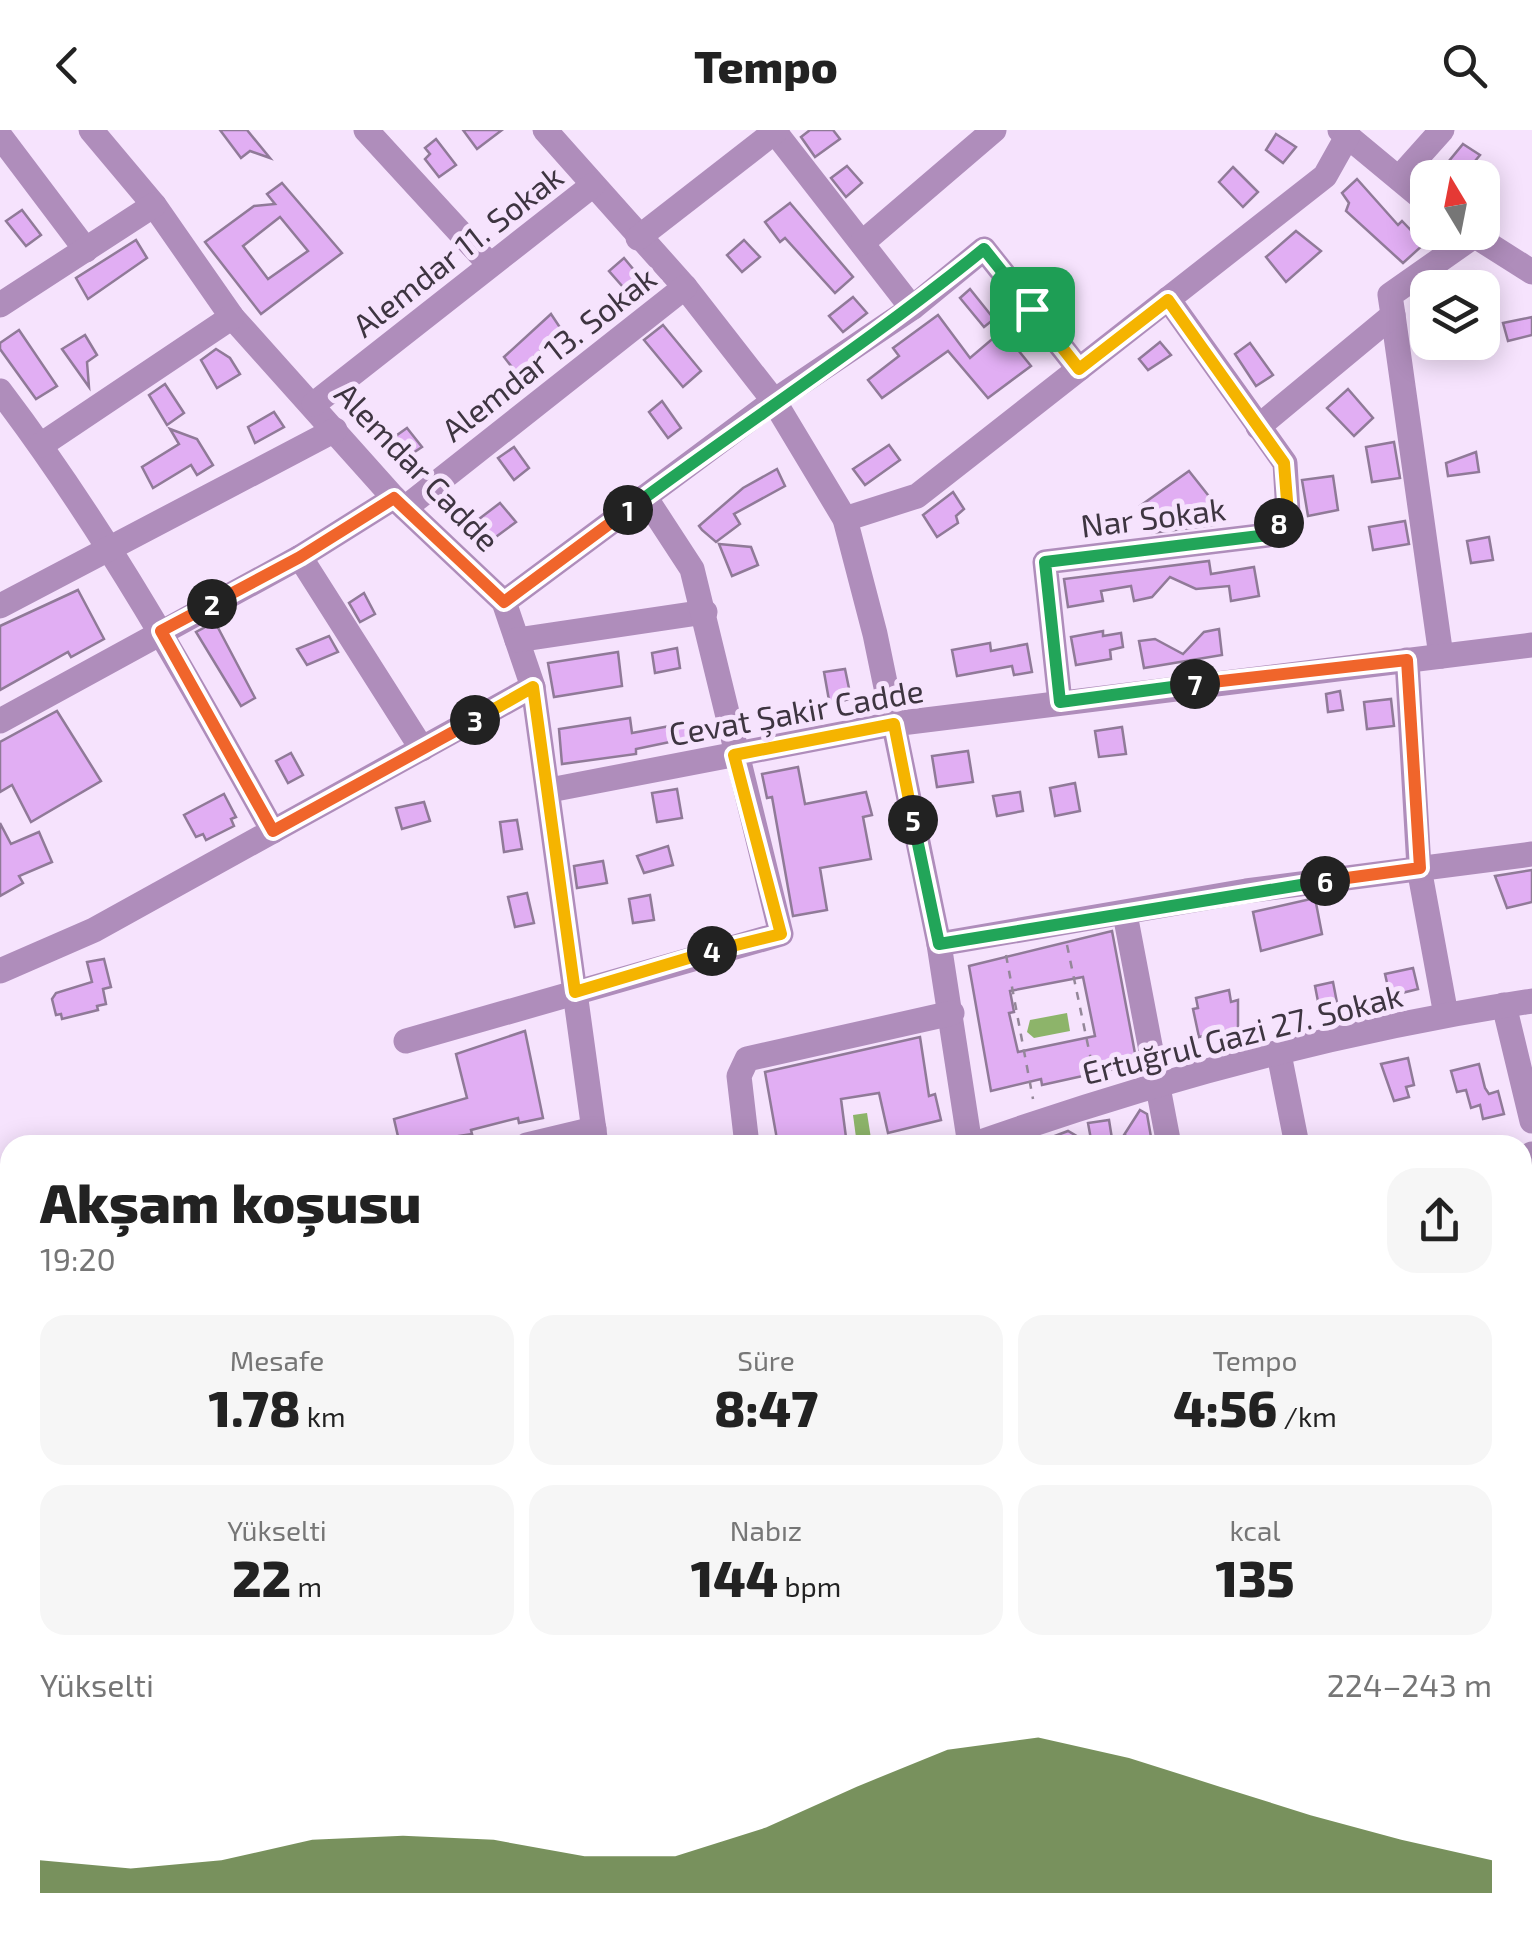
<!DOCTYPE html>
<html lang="tr">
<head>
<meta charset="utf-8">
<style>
  body { margin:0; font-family:"Exo 2",sans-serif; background:#f6f6f6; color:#222; height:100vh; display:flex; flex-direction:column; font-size:38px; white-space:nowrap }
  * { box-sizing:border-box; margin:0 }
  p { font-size:32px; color:#767676 }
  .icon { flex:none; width:55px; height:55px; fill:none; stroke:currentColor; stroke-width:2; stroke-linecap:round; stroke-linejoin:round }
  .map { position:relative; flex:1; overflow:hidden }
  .sheet { position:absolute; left:0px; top:1005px; width:1532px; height:812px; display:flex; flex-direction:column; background:#fff; border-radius:30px 30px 0 0; box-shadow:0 5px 25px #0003 }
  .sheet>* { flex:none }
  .needle { width:65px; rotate:350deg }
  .controls { position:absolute; left:1410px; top:30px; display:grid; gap:20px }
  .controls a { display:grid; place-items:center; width:90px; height:90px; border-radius:20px; background:#fff; box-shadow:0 5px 25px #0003; font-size:50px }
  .pin { position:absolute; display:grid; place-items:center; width:85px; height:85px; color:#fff; margin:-42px; border-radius:20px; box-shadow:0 5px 15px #0006 }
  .km { position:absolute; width:50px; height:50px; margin:-25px; border-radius:50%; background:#222; color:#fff; font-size:28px; line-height:50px; text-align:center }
  .round { display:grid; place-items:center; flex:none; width:105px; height:105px; border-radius:30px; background:#f6f6f6 }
  .head { display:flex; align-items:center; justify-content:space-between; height:170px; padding:0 40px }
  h1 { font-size:55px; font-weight:800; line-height:75px }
  .stats { display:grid; grid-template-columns:repeat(3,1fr); gap:15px; height:170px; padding:10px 40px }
  .stats div { display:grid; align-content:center; border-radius:25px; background:#f6f6f6; text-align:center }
  .stats b { font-size:50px; font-weight:800 }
  .stats small { font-size:28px; font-weight:400 }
  .stats p { font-size:28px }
  .chart { height:280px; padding:20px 40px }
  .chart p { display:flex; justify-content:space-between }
  .chart svg { width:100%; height:180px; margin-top:10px; fill:#40631a; opacity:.7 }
  header { display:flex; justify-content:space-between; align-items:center; height:130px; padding:0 40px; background:#fff; font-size:45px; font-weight:800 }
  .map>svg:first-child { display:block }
  .green { fill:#a9c592 }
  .water { fill:#8db46a }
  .building { fill:#e1aef3; stroke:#907a98; stroke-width:2.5; fill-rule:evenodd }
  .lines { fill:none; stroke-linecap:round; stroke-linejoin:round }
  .path { stroke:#948799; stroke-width:2.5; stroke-dasharray:8 8; stroke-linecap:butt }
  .minor { stroke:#af8dbb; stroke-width:25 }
  .major { stroke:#7b3c90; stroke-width:25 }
  .split-1-casing { stroke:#fff; stroke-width:20 }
  .split-2-casing { stroke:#fff; stroke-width:20 }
  .split-3-casing { stroke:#fff; stroke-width:20 }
  .split-4-casing { stroke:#fff; stroke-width:20 }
  .split-5-casing { stroke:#fff; stroke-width:20 }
  .split-6-casing { stroke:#fff; stroke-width:20 }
  .split-7-casing { stroke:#fff; stroke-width:20 }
  .split-8-casing { stroke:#fff; stroke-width:20 }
  .split-9-casing { stroke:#fff; stroke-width:20 }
  .split-1 { stroke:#22a559; stroke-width:12 }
  .split-2 { stroke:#f0652b; stroke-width:12 }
  .split-3 { stroke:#f0652b; stroke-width:12 }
  .split-4 { stroke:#f5b400; stroke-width:12 }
  .split-5 { stroke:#f5b400; stroke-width:12 }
  .split-6 { stroke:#22a559; stroke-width:12 }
  .split-7 { stroke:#f0652b; stroke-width:12 }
  .split-8 { stroke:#22a559; stroke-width:12 }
  .split-9 { stroke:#f5b400; stroke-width:12 }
  .labels { text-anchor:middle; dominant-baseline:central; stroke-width:10; stroke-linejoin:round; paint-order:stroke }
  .street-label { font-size:32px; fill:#3e3541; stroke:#f6e3fd }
</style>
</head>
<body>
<header><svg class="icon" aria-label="back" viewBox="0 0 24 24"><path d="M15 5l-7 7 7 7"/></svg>Tempo<svg class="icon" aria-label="search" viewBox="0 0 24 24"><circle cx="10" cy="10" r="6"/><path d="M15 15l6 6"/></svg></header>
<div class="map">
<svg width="1532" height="1817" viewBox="0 0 1532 1817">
  <rect width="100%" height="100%" fill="#f6e3fd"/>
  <g class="green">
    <polygon points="1532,1355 1532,1441 1523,1442 1523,1356"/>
    <polygon points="1532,1486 1532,1611 1530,1605 1522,1608 1523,1488"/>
  </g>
  <g class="water">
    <polygon points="1067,883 1070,901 1034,908 1027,902 1030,890"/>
    <polygon points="867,983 872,1015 857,1015 853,985"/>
  </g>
  <g class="building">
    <polygon points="220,0 247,0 270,28 250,21 241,28"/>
    <polygon points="463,0 502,0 477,19"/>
    <polygon points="810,0 833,0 840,9 815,27 801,7"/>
    <polygon points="1276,4 1296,17 1283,33 1266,20"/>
    <polygon points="436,9 456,35 439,47 425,29 430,24 425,18"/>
    <polygon points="1463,14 1480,25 1461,48 1435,48"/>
    <polygon points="847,36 862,53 846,67 831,48"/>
    <polygon points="1233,37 1258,62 1243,77 1219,52"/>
    <polygon points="1357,49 1398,95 1402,91 1424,114 1403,133 1346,81 1349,73 1342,63"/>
    <path d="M 282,53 L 342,123 L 261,184 L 205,112 L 254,76 L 275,74 L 267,64 ZM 280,87 L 308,121 L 268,149 L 243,116 Z"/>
    <polygon points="790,73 853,147 835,163 785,108 780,112 765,92"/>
    <polygon points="22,80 41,105 26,116 6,91"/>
    <polygon points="1296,101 1321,121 1286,152 1266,127"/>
    <polygon points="136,110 147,128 88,169 76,148"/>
    <polygon points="744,110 760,127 742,142 727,125"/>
    <polygon points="624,128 643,151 630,165 609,141"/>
    <polygon points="970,159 994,189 984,197 960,168"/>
    <polygon points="853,167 867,183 843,202 829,186"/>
    <polygon points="551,184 563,202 531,229 538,238 522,250 504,227"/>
    <polygon points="938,185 970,228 997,205 1006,205 1031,236 988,268 948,221 882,268 868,250 899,226 893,218"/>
    <polygon points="1532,187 1532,205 1508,211 1503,193"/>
    <polygon points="663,195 701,241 683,257 644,210"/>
    <polygon points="19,200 57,256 36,269 0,219 0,213"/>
    <polygon points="85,205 97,225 87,232 89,257 62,219"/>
    <polygon points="1160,212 1171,225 1148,240 1139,229"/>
    <polygon points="1250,213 1273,245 1256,256 1235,224"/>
    <polygon points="216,219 230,228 240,244 217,258 201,230"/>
    <polygon points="165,254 184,283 167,295 149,265"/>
    <polygon points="1348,259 1373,288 1354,306 1327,278"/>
    <polygon points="662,271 681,298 668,308 649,282"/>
    <polygon points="274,282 284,297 255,313 248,297"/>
    <polygon points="407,298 422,317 404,329 390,310"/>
    <polygon points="170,299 197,309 213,335 197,345 191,335 153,358 142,337 179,314"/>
    <polygon points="1394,312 1400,348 1372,352 1366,317"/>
    <polygon points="889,315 900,330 865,355 853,339"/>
    <polygon points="514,317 529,338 514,350 498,328"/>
    <polygon points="1476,322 1479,342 1448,346 1446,333"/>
    <polygon points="777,339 785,356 734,384 740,394 716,412 702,400 699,396 743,358"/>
    <polygon points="1189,341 1208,365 1214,395 1152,403 1140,376"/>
    <polygon points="1333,346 1338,380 1308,386 1302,350"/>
    <polygon points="953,362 964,379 956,386 958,393 937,407 923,385"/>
    <polygon points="500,373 516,392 489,412 475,392"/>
    <polygon points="1405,391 1409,414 1373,420 1369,397"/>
    <polygon points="1489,407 1493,430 1471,433 1467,411"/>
    <polygon points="719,414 751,417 758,435 732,446"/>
    <polygon points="1209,431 1211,444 1254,437 1259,466 1231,471 1229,456 1196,459 1170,447 1152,467 1134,471 1131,456 1101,461 1103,471 1068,477 1064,449"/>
    <polygon points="78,460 104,509 71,527 68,522 0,560 0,496"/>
    <polygon points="364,463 375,484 360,492 349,473"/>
    <polygon points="215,492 255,568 241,576 196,502"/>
    <polygon points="1219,499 1222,525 1144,538 1139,511 1155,509 1183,524 1204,502"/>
    <polygon points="1103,501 1103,506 1121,503 1123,517 1110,520 1111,529 1076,535 1071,507"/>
    <polygon points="329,506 338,522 307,535 297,519"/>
    <polygon points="990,513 991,521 1027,514 1032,542 1014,545 1012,536 957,546 952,520"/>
    <polygon points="677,518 680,538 655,543 652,523"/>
    <polygon points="618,522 622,556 554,567 548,533"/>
    <polygon points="845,539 851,568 830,576 824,542"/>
    <polygon points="1340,561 1343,580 1328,582 1326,564"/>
    <polygon points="1391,569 1394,596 1367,599 1364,572"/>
    <polygon points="57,581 101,651 31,692 12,655 0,662 0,612"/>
    <polygon points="630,588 632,603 686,593 689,608 636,619 636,624 562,634 559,599"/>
    <polygon points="1122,597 1126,624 1099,627 1095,601"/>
    <polygon points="968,621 973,652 937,657 932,626"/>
    <polygon points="291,623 303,645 288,653 276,631"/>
    <polygon points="798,637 805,674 866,662 872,685 863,687 871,729 820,738 827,780 793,786 772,667 767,668 762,644"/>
    <polygon points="1075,653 1080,681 1055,686 1050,658"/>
    <polygon points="677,659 682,688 657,692 652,663"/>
    <polygon points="1020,662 1023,681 997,686 993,666"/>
    <polygon points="224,664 236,687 231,689 234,696 206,710 203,704 196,707 184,685"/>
    <polygon points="424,672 430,691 402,699 396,678"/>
    <polygon points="517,690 522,719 504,722 500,692"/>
    <polygon points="0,693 11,714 39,702 52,732 19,746 23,753 0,766"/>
    <polygon points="668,716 673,735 644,743 637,726"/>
    <polygon points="603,731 607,753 577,758 574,736"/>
    <polygon points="1532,740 1532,772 1507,778 1495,746"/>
    <polygon points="527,763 534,793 515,797 508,767"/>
    <polygon points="650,765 654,790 633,793 629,769"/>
    <polygon points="1315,768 1322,804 1261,821 1253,782"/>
    <path d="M 1112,801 L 1137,934 L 1042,955 L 1041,949 L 991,961 L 969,836 ZM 1083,847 L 1095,906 L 1018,922 L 1009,883 L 1014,882 L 1010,861 Z"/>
    <polygon points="104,829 111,857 103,859 106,874 97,876 98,880 62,889 61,884 56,885 52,869 56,863 92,852 87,832"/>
    <polygon points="1413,838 1418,859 1390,866 1385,844"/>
    <polygon points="1333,852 1339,883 1321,887 1315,856"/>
    <polygon points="1229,860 1231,872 1238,870 1238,898 1199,907 1193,879 1198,878 1196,868"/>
    <polygon points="525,901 543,988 519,993 518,988 471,1000 472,1004 400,1015 394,989 467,968 456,924"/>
    <polygon points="920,907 929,966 935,964 941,990 888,1003 879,963 841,969 847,1015 778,1015 765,942"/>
    <polygon points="1408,928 1414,955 1406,957 1409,967 1394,971 1381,934"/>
    <polygon points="1479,934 1485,958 1489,964 1498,961 1504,984 1483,989 1480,975 1471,978 1466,960 1457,962 1451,941"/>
    <polygon points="1140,980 1147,984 1151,1007 1146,1015 1124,1005"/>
    <polygon points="1109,990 1113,1015 1031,1015 1068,1001 1092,1015 1088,993"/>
  </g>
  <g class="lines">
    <g class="path">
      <polyline points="1067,815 1095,949"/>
      <polyline points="1006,825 1033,969"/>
    </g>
    <g class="minor">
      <polyline points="91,0 154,75 232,187 394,368 504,472 533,557 596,1015"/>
      <polyline points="366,0 489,134"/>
      <polyline points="545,0 685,157 774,271 845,389 875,504 939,814 970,1015"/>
      <polyline points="1340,0 1428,73"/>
      <polyline points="775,2 912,178"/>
      <polyline points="0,6 86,120"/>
      <polyline points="1399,48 1442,0"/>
      <polyline points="1469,102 1532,142"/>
      <polyline points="638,108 777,0"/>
      <polyline points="862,113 994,0"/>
      <polyline points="0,175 154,75"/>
      <polyline points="1393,185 1441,526"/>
      <path d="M 0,261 C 105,399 189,550 273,701"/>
      <polyline points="314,274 593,55"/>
      <polyline points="1258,297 1393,185 1390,165 1474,106"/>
      <polyline points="41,315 232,187"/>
      <polyline points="405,378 685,157"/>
      <polyline points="845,389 917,366 1325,46 1348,5"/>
      <polyline points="300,427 422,619"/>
      <polyline points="504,472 774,271 912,178 984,119 1079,239"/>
      <polyline points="0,476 335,300"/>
      <polyline points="517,510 705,482"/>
      <polyline points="1407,530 1419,738 1446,885"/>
      <polyline points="1060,572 1045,432 1268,405 1288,383 1285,333 1168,169"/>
      <polyline points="0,591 300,427 394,368"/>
      <polyline points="550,660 893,594 1532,515"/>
      <polyline points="1125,784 1169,1015"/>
      <polyline points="939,814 1246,761 1532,724"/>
      <polyline points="0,841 94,800 533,557"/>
      <polyline points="1504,875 1532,991"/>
      <polyline points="406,911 781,804 692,439 645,367"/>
      <polyline points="1279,924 1297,1015"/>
      <polyline points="527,1015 594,999"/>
      <polyline points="747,1015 739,946 747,929 952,883"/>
      <path d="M 972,1015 C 1153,951 1342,900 1532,871"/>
      <polyline points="1522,1029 1532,1024"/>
      <polyline points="1522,1203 1532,1253"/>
      <polyline points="1522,1282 1532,1279"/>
      <polyline points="1522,1459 1532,1457"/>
      <polyline points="1522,1656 1530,1661 1532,1674"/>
      <polyline points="553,1808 554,1817"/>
      <polyline points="734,1808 735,1817"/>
      <polyline points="1094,1808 1094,1817"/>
      <polyline points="1122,1808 1122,1817"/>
      <polyline points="1359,1808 1360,1817"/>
      <polyline points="793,1817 847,1808"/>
    </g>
    <g class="major">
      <polyline points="0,1513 10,1546"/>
      <polyline points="0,1658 10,1691"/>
      <polyline points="45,1808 48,1817"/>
      <polyline points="91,1808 94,1817"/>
    </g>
  </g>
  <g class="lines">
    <defs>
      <path id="split-1" d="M 628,380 C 746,292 870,212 984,119 L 1032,179"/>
      <polyline id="split-2" points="212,474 300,427 394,368 504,472 628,380"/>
      <polyline id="split-3" points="212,474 161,501 273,701 475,590"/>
      <polyline id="split-4" points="475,590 533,557 575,862 712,821"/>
      <polyline id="split-5" points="712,821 781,804 734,625 894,594 913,690"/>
      <polyline id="split-6" points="913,690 939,814 1325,751"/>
      <polyline id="split-7" points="1195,554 1407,530 1420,738 1325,751"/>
      <polyline id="split-8" points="1195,554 1060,572 1045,432 1268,405 1279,393"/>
      <polyline id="split-9" points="1032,179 1079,239 1168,170 1284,333 1288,383 1279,393"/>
    </defs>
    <use href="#split-1" class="split-1-casing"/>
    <use href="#split-2" class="split-2-casing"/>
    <use href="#split-3" class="split-3-casing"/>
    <use href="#split-4" class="split-4-casing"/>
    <use href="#split-5" class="split-5-casing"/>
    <use href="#split-6" class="split-6-casing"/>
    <use href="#split-7" class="split-7-casing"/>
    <use href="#split-8" class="split-8-casing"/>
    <use href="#split-9" class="split-9-casing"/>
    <use href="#split-1" class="split-1"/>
    <use href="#split-2" class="split-2"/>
    <use href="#split-3" class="split-3"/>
    <use href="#split-4" class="split-4"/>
    <use href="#split-5" class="split-5"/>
    <use href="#split-6" class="split-6"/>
    <use href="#split-7" class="split-7"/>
    <use href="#split-8" class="split-8"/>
    <use href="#split-9" class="split-9"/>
  </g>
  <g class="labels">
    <g class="street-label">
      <text transform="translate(457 120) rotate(-38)">Alemdar 11. Sokak</text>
      <text transform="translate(548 223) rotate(-38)">Alemdar 13. Sokak</text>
      <text transform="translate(418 336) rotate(46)">Alemdar Cadde</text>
      <text transform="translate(1153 386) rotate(-7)">Nar Sokak</text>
      <text transform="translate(796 581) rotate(-10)">Cevat Şakir Cadde</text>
      <text transform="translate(1242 903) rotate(-14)">Ertuğrul Gazi 27. Sokak</text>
    </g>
  </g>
</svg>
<div class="controls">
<a><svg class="needle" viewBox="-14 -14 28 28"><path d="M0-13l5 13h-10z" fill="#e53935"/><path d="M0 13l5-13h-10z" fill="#767676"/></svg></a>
<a><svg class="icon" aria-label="layers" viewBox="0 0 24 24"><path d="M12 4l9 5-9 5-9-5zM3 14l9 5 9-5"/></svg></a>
</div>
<div class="pin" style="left:1032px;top:179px;background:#1e9e55"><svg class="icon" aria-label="arrive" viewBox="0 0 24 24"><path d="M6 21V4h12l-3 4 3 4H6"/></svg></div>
<b class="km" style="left:628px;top:380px">1</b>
<b class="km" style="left:212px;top:474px">2</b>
<b class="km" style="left:475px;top:590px">3</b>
<b class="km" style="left:712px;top:821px">4</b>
<b class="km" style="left:913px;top:690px">5</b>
<b class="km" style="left:1325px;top:751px">6</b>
<b class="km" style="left:1195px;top:554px">7</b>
<b class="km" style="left:1279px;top:393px">8</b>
<section class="sheet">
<div class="head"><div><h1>Akşam koşusu</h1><p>19:20</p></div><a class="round"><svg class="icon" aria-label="share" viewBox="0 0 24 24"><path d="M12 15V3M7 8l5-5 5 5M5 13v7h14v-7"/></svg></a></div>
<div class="stats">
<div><p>Mesafe</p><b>1.78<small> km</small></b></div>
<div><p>Süre</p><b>8:47</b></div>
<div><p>Tempo</p><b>4:56<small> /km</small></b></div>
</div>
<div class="stats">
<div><p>Yükselti</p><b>22<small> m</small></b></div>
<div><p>Nabız</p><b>144<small> bpm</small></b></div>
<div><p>kcal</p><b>135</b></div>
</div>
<div class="chart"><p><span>Yükselti</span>224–243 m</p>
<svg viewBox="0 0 160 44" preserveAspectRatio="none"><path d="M0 44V36L10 38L20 36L30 31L40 30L50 31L60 35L70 35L80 28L90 18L100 9L110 6L120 11L130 18L140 25L150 31L160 36V44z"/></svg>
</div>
</section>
</div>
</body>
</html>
